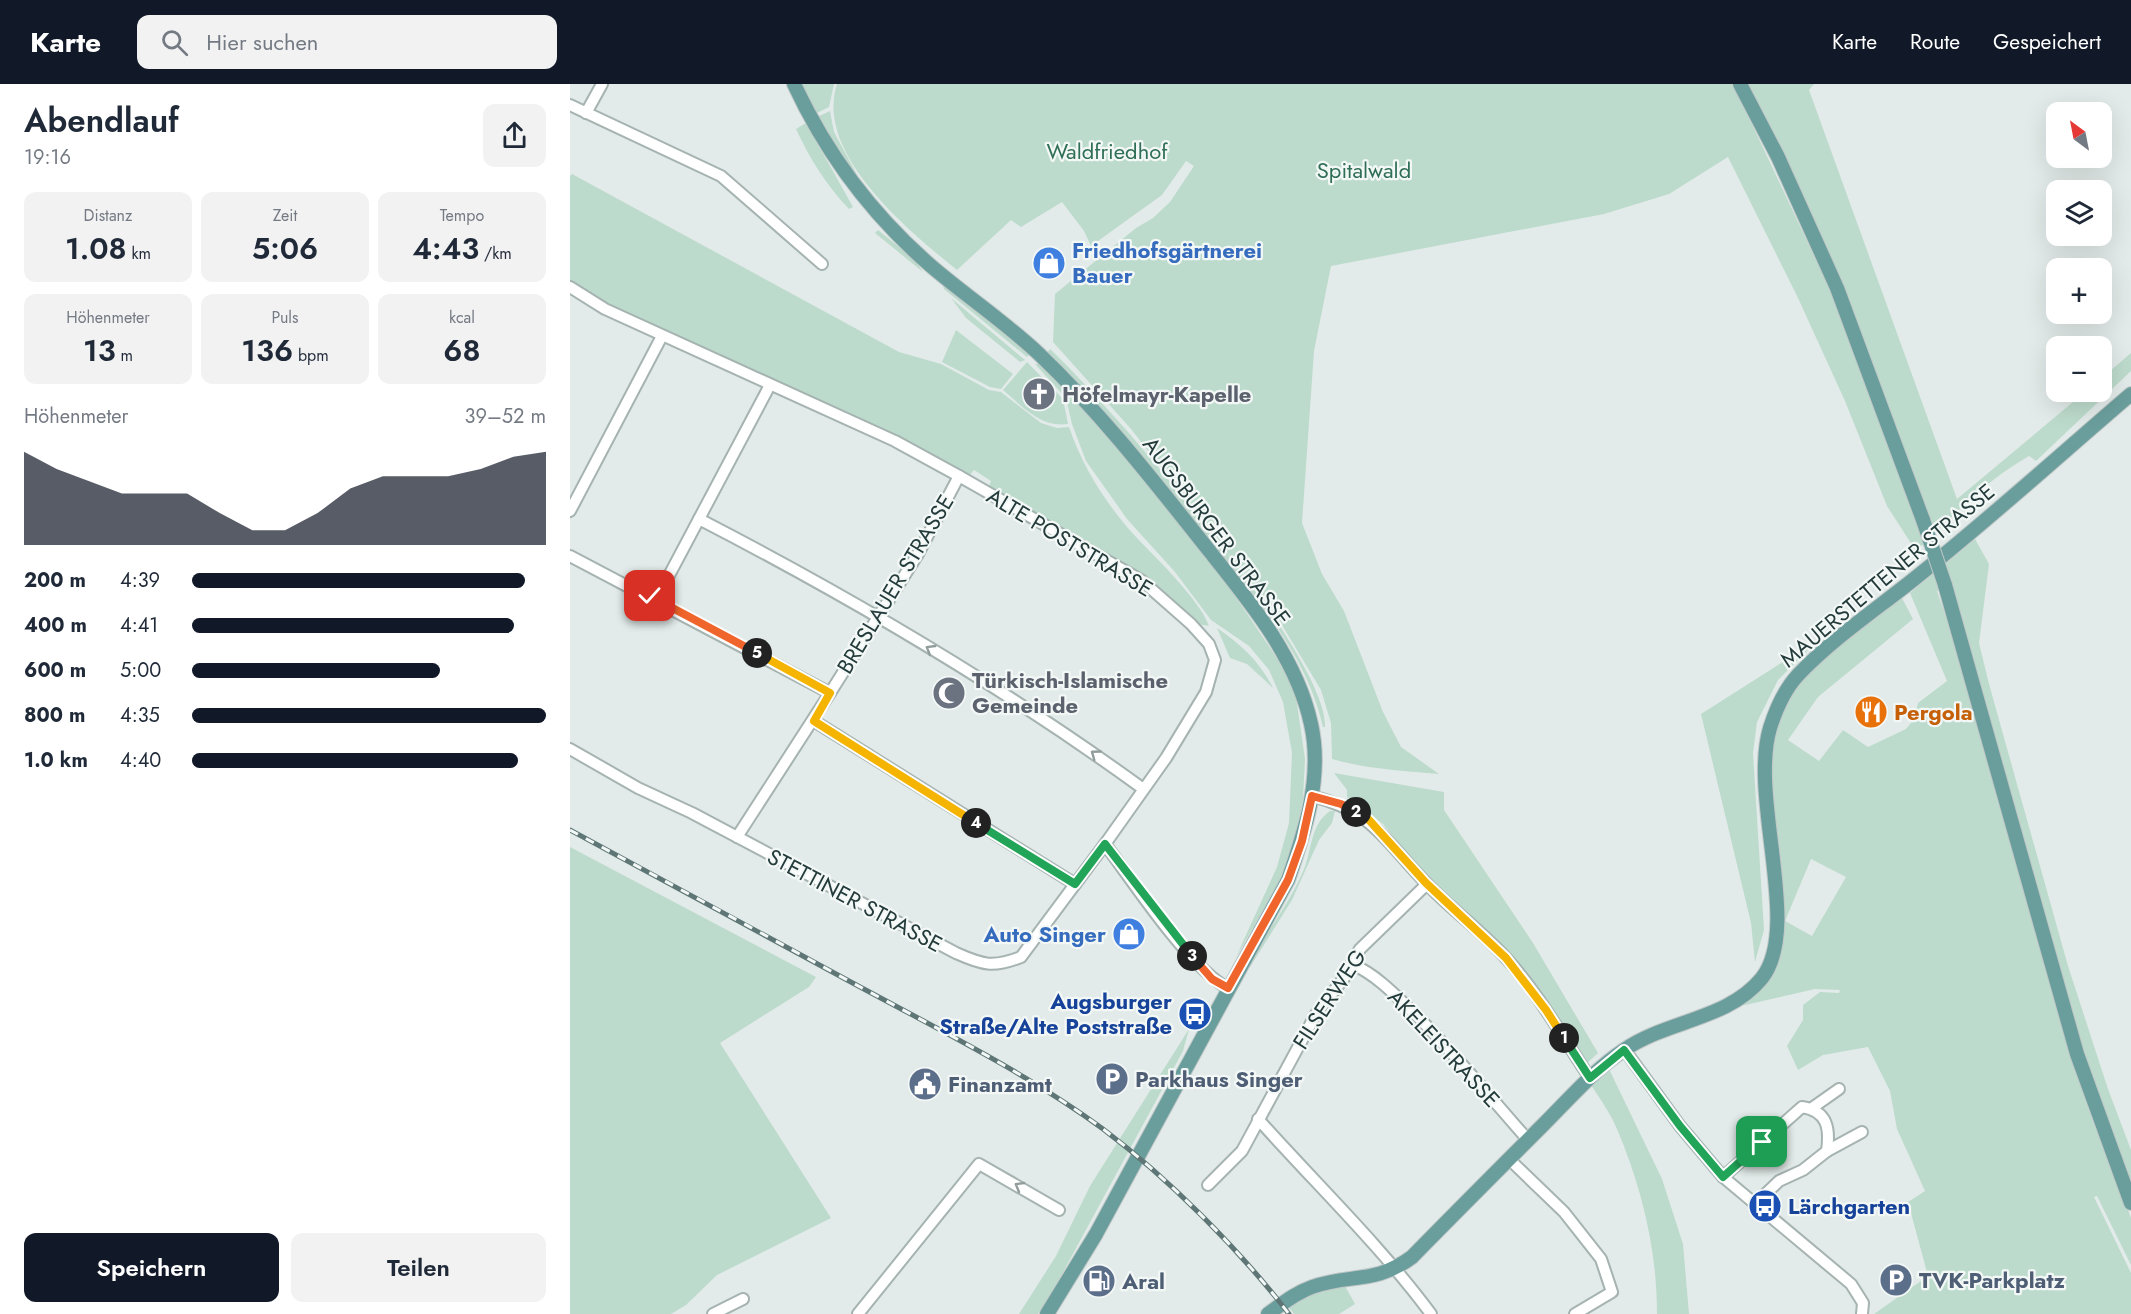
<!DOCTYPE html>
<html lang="de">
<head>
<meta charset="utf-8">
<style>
  body { margin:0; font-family:Jost,sans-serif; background:#f2f2f3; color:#1f2937; height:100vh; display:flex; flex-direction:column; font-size:22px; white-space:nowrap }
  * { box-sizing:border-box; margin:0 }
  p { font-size:20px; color:#747a83 }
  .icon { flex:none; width:33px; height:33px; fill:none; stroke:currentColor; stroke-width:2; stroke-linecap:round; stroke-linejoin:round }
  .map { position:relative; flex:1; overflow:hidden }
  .drawer { display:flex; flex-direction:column; background:#fff; width:570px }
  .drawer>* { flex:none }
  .needle { width:39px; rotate:328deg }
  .buttons { position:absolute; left:1476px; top:18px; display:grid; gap:12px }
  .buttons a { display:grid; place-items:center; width:66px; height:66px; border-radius:12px; background:#fff; box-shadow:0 6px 24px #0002; font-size:30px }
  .pin { position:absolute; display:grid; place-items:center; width:51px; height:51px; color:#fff; margin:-26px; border-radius:12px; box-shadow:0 3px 9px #0006 }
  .km { position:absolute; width:30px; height:30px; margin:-15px; border-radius:50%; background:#222; color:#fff; font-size:16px; line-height:30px; text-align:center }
  .round { display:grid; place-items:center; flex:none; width:63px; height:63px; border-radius:12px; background:#f2f2f3 }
  .overview { display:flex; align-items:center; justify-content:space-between; height:102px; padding:0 24px }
  h1 { font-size:33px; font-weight:600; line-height:45px }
  .figures { display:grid; grid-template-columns:repeat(3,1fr); gap:9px; height:102px; padding:6px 24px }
  .figures div { display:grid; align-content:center; border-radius:12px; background:#f2f2f3; text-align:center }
  .figures b { font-size:30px; font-weight:600 }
  .figures small { font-size:16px; font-weight:400 }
  .figures p { font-size:16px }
  .chart { height:168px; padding:12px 24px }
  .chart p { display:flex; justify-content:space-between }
  .chart svg { width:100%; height:108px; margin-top:6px; fill:#111827; opacity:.7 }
  .cta { display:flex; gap:12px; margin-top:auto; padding:12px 24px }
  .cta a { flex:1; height:69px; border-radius:12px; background:#111827; color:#fff; font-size:24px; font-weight:600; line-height:69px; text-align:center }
  .cta a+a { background:#f2f2f3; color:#1f2937 }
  ul { padding:0 24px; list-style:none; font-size:20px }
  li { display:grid; grid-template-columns:96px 72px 1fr; align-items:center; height:45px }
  li i { height:15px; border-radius:8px; background:#111827 }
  header { display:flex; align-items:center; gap:36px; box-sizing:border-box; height:84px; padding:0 30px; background:#111827; color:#fff }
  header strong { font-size:28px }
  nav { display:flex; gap:33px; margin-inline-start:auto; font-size:21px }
  .search { width:420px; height:54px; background:#f2f2f3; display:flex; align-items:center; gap:15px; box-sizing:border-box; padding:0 21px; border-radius:12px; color:#747a83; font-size:22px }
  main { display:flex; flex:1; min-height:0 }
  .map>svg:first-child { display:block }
  .green { fill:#bddbcc; fill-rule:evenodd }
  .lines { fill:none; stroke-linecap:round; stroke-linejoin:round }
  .minor-casing { stroke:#a5b3b1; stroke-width:14 }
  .major-casing { stroke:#c1c8c8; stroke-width:16 }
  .minor { stroke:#fff; stroke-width:10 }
  .major { stroke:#6a9e9c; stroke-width:14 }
  .rail-casing { stroke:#5e7776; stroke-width:5 }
  .rail { stroke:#f3f8f7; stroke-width:3; stroke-dasharray:9; stroke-linecap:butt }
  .major-bridge-casing { stroke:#c1c8c8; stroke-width:16; stroke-linecap:butt }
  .major-bridge { stroke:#6a9e9c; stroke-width:14 }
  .oneway { stroke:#919d9c }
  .split-1-casing { stroke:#fff; stroke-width:12 }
  .split-2-casing { stroke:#fff; stroke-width:12 }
  .split-3-casing { stroke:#fff; stroke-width:12 }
  .split-4-casing { stroke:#fff; stroke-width:12 }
  .split-5-casing { stroke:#fff; stroke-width:12 }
  .split-6-casing { stroke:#fff; stroke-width:12 }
  .split-1 { stroke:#22a559; stroke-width:8 }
  .split-2 { stroke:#f5b400; stroke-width:8 }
  .split-3 { stroke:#f0652b; stroke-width:8 }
  .split-4 { stroke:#22a559; stroke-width:8 }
  .split-5 { stroke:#f5b400; stroke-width:8 }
  .split-6 { stroke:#f0652b; stroke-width:8 }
  .labels { text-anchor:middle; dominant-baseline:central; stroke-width:4.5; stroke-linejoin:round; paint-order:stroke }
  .park-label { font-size:22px; fill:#306f57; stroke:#f3f8f7 }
  .shop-label { font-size:22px; font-weight:bold; fill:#366cbe; stroke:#f3f8f7; text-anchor:start }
  .worship-label { font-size:22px; font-weight:bold; fill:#5b616d; stroke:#f3f8f7; text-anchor:start }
  .street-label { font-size:22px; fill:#233b3a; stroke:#f3f8f7 }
  .food-label { font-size:22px; font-weight:bold; fill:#c56008; stroke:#f3f8f7; text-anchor:start }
  .transit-label { font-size:22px; font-weight:bold; fill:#164399; stroke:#f3f8f7; text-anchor:end }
  .service-label { font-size:22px; font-weight:bold; fill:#4e5e75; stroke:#f3f8f7; text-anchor:start }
</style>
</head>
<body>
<header>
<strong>Karte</strong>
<div class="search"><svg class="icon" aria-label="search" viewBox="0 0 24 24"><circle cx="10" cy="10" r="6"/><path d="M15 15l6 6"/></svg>Hier suchen</div>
<nav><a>Karte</a><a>Route</a><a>Gespeichert</a></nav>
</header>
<main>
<section class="drawer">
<div class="overview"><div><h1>Abendlauf</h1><p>19:16</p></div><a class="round"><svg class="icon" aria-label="share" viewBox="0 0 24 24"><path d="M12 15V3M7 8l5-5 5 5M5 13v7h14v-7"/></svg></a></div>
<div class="figures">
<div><p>Distanz</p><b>1.08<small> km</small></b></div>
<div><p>Zeit</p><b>5:06</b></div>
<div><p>Tempo</p><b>4:43<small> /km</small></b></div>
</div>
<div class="figures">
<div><p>Höhenmeter</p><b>13<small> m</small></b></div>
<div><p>Puls</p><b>136<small> bpm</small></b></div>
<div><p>kcal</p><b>68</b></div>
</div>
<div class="chart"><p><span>Höhenmeter</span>39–52 m</p>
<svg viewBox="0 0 160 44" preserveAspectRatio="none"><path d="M0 44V6L10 13L20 18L30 23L40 23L50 23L60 31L70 38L80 38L90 31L100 21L110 16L120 16L130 16L140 13L150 8L160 6V44z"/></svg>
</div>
<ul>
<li><b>200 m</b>4:39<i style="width:94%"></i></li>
<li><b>400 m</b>4:41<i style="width:91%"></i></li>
<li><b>600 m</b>5:00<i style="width:70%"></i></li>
<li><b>800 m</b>4:35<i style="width:100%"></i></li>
<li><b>1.0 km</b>4:40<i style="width:92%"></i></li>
</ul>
<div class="cta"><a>Speichern</a><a>Teilen</a></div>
</section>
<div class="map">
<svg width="1561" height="1230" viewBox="0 0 1561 1230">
  <rect width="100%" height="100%" fill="#e2ebe9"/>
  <g class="green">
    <polygon points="230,0 264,0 259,23 245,30"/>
    <path d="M 267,0 L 1163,0 L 1261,208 L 1357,432 L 1177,0 L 1244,0 L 1239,6 L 1387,415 L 1515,308 L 1532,308 L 1532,294 L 1561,269 L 1561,287 L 1466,377 L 1459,372 C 1416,396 1382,433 1346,467 L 1317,422 L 1275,317 L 1228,214 L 1158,73 L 1099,110 L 1034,130 L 761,182 L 744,267 L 732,439 L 752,490 L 774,527 L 813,628 L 831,663 L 869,690 C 833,687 797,685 762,675 L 761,639 L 751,606 L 706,531 L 561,345 L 483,258 L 485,210 L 566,144 L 583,134 L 600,118 L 624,82 L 616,77 L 592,111 L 521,162 L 514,147 L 492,118 L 451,143 L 441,136 L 387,186 C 339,147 244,70 267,0 Z"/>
    <polygon points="260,27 264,48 292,100 290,102 247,33"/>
    <path d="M 236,39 L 283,123 L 279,125 C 256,101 240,75 226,45 Z"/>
    <path d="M 2,90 L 329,268 L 371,280 L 419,306 L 431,308 L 471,339 L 487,344 L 499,343 C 513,384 536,420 566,453 C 585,473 630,516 639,542 L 622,539 L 572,493 L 419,402 L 421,397 L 404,386 L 400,391 L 332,355 L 37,221 L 0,199 L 0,92 Z"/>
    <polygon points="308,146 344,175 353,188 305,149"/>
    <polygon points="373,199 460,270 457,273 374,205"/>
    <polygon points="381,214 455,276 450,278 396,234"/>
    <polygon points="386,246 443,290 431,305 420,303 372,278"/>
    <path d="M 480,265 C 539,320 758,570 755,643 L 753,643 C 737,570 683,510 638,454 C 587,389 535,327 477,269 Z"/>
    <path d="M 457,278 L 493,315 L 498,340 C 471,344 453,323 433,306 Z"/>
    <polygon points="465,280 471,280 546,360 655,497 711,580 726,613 735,675 733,715 725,754 712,793 666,873 707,783 719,739 722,669 713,618 699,586 679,562 641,536 605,488 557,435 516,377 502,340 496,314"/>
    <path d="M 1405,455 L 1419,480 L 1409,559 L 1419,600 L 1498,882 L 1538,1005 L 1561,1066 L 1561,1103 L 1514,971 L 1381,497 L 1367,507 L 1388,568 L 1497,960 L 1522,1035 L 1561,1134 L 1561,1181 L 1527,1112 L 1524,1113 L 1561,1189 L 1561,1230 L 1304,1230 L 1358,1192 L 1338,1118 L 1355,1107 L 1327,1045 L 1320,1007 L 1298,963 L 1253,971 L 1228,986 L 1217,962 L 1233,936 L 1233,921 L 1250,908 L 1269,909 L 1270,906 L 1245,905 L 1167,923 L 1205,881 L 1200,724 L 1202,648 L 1218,609 L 1257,572 L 1332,514 L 1343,535 L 1248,613 L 1218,656 L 1249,677 L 1273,646 L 1298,663 L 1336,645 L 1344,635 L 1348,619 L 1377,597 L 1340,509 ZM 1241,775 L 1276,793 L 1242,852 L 1215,837 Z"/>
    <path d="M 647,544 C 671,560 690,578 703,604 L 677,580 L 660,574 Z"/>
    <polygon points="1249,555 1208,596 1187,638 1183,669 1194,846 1185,878 1181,839 1131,630"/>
    <polygon points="764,689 874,708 874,726 963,859 1028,969 1015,981 979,924 860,798 813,740 777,713 777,706"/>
    <path d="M 760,727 L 765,727 L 762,739 L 749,756 L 722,816 L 680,883 L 678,882 C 696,849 720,819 734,785 C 742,765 740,741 760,727 Z"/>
    <polygon points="0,763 246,893 239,903 150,959 261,1134 147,1191 116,1221 101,1230 0,1230"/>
    <polygon points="619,945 613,967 479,1214 468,1230 449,1230 486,1172 520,1102"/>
    <path d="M 1039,985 L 1092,1095 L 1113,1160 L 1119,1230 L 1087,1230 C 1087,1166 1072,1104 1047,1045 C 1041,1030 1030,1015 1021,1001 Z"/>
    <polygon points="775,1202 785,1220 769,1230 724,1230 717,1221 729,1214"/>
  </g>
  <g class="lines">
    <defs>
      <g id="minor">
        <polyline points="0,21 151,92 252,180"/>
        <polyline points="16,29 32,0"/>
        <path d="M 0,203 L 35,225 L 325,357 L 389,392 L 571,496 L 621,540 L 639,560 L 645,576 L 636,608 L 596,674 L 535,760 C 561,795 621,886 658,904"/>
        <polyline points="0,427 92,252"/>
        <path d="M 129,435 C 282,514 433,603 572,704"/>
        <polyline points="0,472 260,609 167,753"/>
        <polyline points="86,516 200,301"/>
        <polyline points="260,609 348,470 389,392"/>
        <polyline points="244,637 505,800"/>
        <path d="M 0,665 L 68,704 L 122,729 L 386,869 C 413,881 423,884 451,873 L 535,760"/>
        <path d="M 742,712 C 804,728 814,756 856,799 C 881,825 911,847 936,874 C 969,910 993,954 1020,994"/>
        <path d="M 782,880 C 809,892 829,915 850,935 C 888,974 922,1015 958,1056"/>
        <polyline points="1054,965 1110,1042 1153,1093 1281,1200 1293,1219 1292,1230"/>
        <polyline points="1242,1024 1269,1005"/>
        <path d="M 688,1035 C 746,1100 809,1160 861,1230"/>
        <polyline points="1257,1067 1292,1048"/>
        <polyline points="939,1075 994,1128 1031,1175 1042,1208 1005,1230"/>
        <path d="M 1153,1093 L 1232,1023 C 1258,1027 1260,1045 1257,1067 L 1233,1086 L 1209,1097 L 1185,1120"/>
        <polyline points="638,1101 672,1067 746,930 774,894 790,865 857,800"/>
        <polyline points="143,1230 173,1215"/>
        <polyline points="288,1230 409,1080 489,1126"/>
      </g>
      <g id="major">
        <path d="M 224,0 C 257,71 301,130 361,182 C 396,212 435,238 469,270 C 533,331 586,400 641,469 C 682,520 727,575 741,640 C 753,693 735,747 718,796 L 526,1150 L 477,1230"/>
        <polyline points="1170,0 1208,73 1267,204 1353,436"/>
        <polyline points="1375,501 1507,970 1561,1119"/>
        <path d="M 698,1230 C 712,1220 725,1209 742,1203 C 781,1189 804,1201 842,1173 C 886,1128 930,1084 974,1040 C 1000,1014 1024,986 1054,966 C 1097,936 1158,936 1192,894 C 1232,843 1179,714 1200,644 C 1206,625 1214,606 1228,591 C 1265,552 1313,521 1354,487 C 1425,430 1492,369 1561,310"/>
      </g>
    </defs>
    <use href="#minor" class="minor-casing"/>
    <use href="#major" class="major-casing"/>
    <use href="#minor" class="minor"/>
    <use href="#major" class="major"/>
    <defs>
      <path id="rail" d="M 0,746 C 93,796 186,846 279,897 C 362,942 457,989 533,1045 C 598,1094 669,1165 719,1230"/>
    </defs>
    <use href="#rail" class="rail-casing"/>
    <use href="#rail" class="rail"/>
    <defs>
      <polyline id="major-bridge" points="1353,436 1375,501"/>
    </defs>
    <use href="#major-bridge" class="major-bridge-casing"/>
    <use href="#major-bridge" class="major-bridge"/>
  </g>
  <defs><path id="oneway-chevron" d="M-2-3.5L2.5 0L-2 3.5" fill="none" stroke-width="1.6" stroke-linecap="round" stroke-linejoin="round" transform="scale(1.5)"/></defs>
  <g class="oneway">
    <use href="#oneway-chevron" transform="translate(360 565) rotate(-149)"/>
    <use href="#oneway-chevron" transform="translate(525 670) rotate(-144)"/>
    <use href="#oneway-chevron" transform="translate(449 1102) rotate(-150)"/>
  </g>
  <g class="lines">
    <defs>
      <polyline id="split-1" points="994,954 1020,994 1054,966 1110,1042 1153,1093 1192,1058"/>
      <polyline id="split-2" points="786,728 799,736 856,799 936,874 976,926 994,954"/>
      <polyline id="split-3" points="622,872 642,895 658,904 718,796 732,757 742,712 771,720 786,728"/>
      <polyline id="split-4" points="406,739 505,800 535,760 622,872"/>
      <polyline id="split-5" points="187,569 260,609 244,637 406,739"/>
      <polyline id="split-6" points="80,512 187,569"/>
    </defs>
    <use href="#split-1" class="split-1-casing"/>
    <use href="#split-2" class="split-2-casing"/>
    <use href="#split-3" class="split-3-casing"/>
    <use href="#split-4" class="split-4-casing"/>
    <use href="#split-5" class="split-5-casing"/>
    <use href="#split-6" class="split-6-casing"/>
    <use href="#split-1" class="split-1"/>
    <use href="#split-2" class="split-2"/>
    <use href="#split-3" class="split-3"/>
    <use href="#split-4" class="split-4"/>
    <use href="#split-5" class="split-5"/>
    <use href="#split-6" class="split-6"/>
  </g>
  <defs>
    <symbol id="shop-disc" viewBox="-11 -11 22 22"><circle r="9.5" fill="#3f7fe0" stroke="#f3f8f7"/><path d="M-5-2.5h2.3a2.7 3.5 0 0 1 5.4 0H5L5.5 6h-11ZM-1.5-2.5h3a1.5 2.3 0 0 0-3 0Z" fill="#fff"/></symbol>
    <symbol id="church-disc" viewBox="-11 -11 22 22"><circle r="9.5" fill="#6b7280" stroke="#f3f8f7"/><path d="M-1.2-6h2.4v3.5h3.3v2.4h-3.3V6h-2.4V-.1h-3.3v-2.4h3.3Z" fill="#fff"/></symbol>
    <symbol id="mosque-disc" viewBox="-11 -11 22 22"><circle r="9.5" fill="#6b7280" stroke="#f3f8f7"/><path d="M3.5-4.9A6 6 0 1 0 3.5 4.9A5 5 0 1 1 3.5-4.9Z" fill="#fff"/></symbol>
    <symbol id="restaurant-disc" viewBox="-11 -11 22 22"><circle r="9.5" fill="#e8710a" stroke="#f3f8f7"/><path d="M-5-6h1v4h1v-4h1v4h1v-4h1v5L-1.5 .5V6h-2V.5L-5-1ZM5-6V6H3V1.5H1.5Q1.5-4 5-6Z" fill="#fff"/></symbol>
    <symbol id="bus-disc" viewBox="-11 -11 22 22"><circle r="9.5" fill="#1a4fb4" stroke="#f3f8f7"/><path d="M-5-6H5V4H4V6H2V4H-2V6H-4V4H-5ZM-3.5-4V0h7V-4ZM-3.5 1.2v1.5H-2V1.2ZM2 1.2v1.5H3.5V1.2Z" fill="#fff"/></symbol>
    <symbol id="parking-disc" viewBox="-11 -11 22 22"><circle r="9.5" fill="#5c6f8a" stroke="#f3f8f7"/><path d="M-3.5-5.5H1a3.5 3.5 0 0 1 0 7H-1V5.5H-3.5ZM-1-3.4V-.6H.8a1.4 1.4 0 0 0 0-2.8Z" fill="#fff"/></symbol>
    <symbol id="civic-disc" viewBox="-11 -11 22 22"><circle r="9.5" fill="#5c6f8a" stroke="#f3f8f7"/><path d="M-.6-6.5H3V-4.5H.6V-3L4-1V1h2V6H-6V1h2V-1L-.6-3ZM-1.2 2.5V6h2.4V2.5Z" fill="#fff"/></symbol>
    <symbol id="fuel-disc" viewBox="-11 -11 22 22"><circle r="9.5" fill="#5c6f8a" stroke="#f3f8f7"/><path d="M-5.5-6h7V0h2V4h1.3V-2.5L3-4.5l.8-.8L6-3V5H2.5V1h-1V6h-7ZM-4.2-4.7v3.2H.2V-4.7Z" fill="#fff"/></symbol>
  </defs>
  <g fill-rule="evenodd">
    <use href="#shop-disc" x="460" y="160" width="38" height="38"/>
    <use href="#church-disc" x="450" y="291" width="38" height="38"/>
    <use href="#mosque-disc" x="360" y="590" width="38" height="38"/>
    <use href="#restaurant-disc" x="1282" y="609" width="38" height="38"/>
    <use href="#shop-disc" x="540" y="831" width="38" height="38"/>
    <use href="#bus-disc" x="606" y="911" width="38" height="38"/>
    <use href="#parking-disc" x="523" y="976" width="38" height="38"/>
    <use href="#civic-disc" x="336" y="981" width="38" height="38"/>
    <use href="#bus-disc" x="1176" y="1103" width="38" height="38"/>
    <use href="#parking-disc" x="1307" y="1177" width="38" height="38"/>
    <use href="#fuel-disc" x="510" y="1178" width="38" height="38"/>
  </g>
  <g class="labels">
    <g class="park-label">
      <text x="537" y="67">Waldfriedhof</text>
      <text x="794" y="86">Spitalwald</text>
    </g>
    <g class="shop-label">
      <text x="502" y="166">Friedhofsgärtnerei<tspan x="502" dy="25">Bauer</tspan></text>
      <text x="536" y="850" text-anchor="end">Auto Singer</text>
    </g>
    <g class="worship-label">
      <text x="492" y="310">Höfelmayr-Kapelle</text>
      <text x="402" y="596">Türkisch-Islamische<tspan x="402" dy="25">Gemeinde</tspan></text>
    </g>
    <g class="street-label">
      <text transform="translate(647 447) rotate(53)">AUGSBURGER STRASSE</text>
      <text transform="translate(500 458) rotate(31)">ALTE POSTSTRASSE</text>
      <text transform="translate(1317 491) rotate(-40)">MAUERSTETTENER STRASSE</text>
      <text transform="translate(325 500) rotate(-59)">BRESLAUER STRASSE</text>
      <text transform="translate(285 816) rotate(28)">STETTINER STRASSE</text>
      <text transform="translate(759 915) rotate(-57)">FILSERWEG</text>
      <text transform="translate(874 964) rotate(47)">AKELEISTRASSE</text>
    </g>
    <g class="food-label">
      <text x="1324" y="628">Pergola</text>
    </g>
    <g class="transit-label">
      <text x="602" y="917">Augsburger<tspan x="602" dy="25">Straße/Alte Poststraße</tspan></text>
      <text x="1218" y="1122" text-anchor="start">Lärchgarten</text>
    </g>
    <g class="service-label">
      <text x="565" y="995">Parkhaus Singer</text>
      <text x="378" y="1000">Finanzamt</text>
      <text x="1349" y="1196">TVK-Parkplatz</text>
      <text x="552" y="1197">Aral</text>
    </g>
  </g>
</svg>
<div class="buttons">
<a><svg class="needle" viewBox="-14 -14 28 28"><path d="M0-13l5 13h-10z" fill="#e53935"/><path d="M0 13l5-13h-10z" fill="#747a83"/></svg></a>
<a><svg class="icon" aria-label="layers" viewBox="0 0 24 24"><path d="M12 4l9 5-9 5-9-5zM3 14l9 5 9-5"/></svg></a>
<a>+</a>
<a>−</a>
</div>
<div class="pin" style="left:1192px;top:1058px;background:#1e9e55"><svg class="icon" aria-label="arrive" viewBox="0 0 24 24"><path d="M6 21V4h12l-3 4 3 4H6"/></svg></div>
<div class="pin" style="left:80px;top:512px;background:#d93025"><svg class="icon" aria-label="check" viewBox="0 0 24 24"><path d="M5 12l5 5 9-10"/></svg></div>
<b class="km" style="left:994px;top:954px">1</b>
<b class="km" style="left:786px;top:728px">2</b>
<b class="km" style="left:622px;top:872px">3</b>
<b class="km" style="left:406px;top:739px">4</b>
<b class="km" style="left:187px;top:569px">5</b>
</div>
</main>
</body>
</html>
